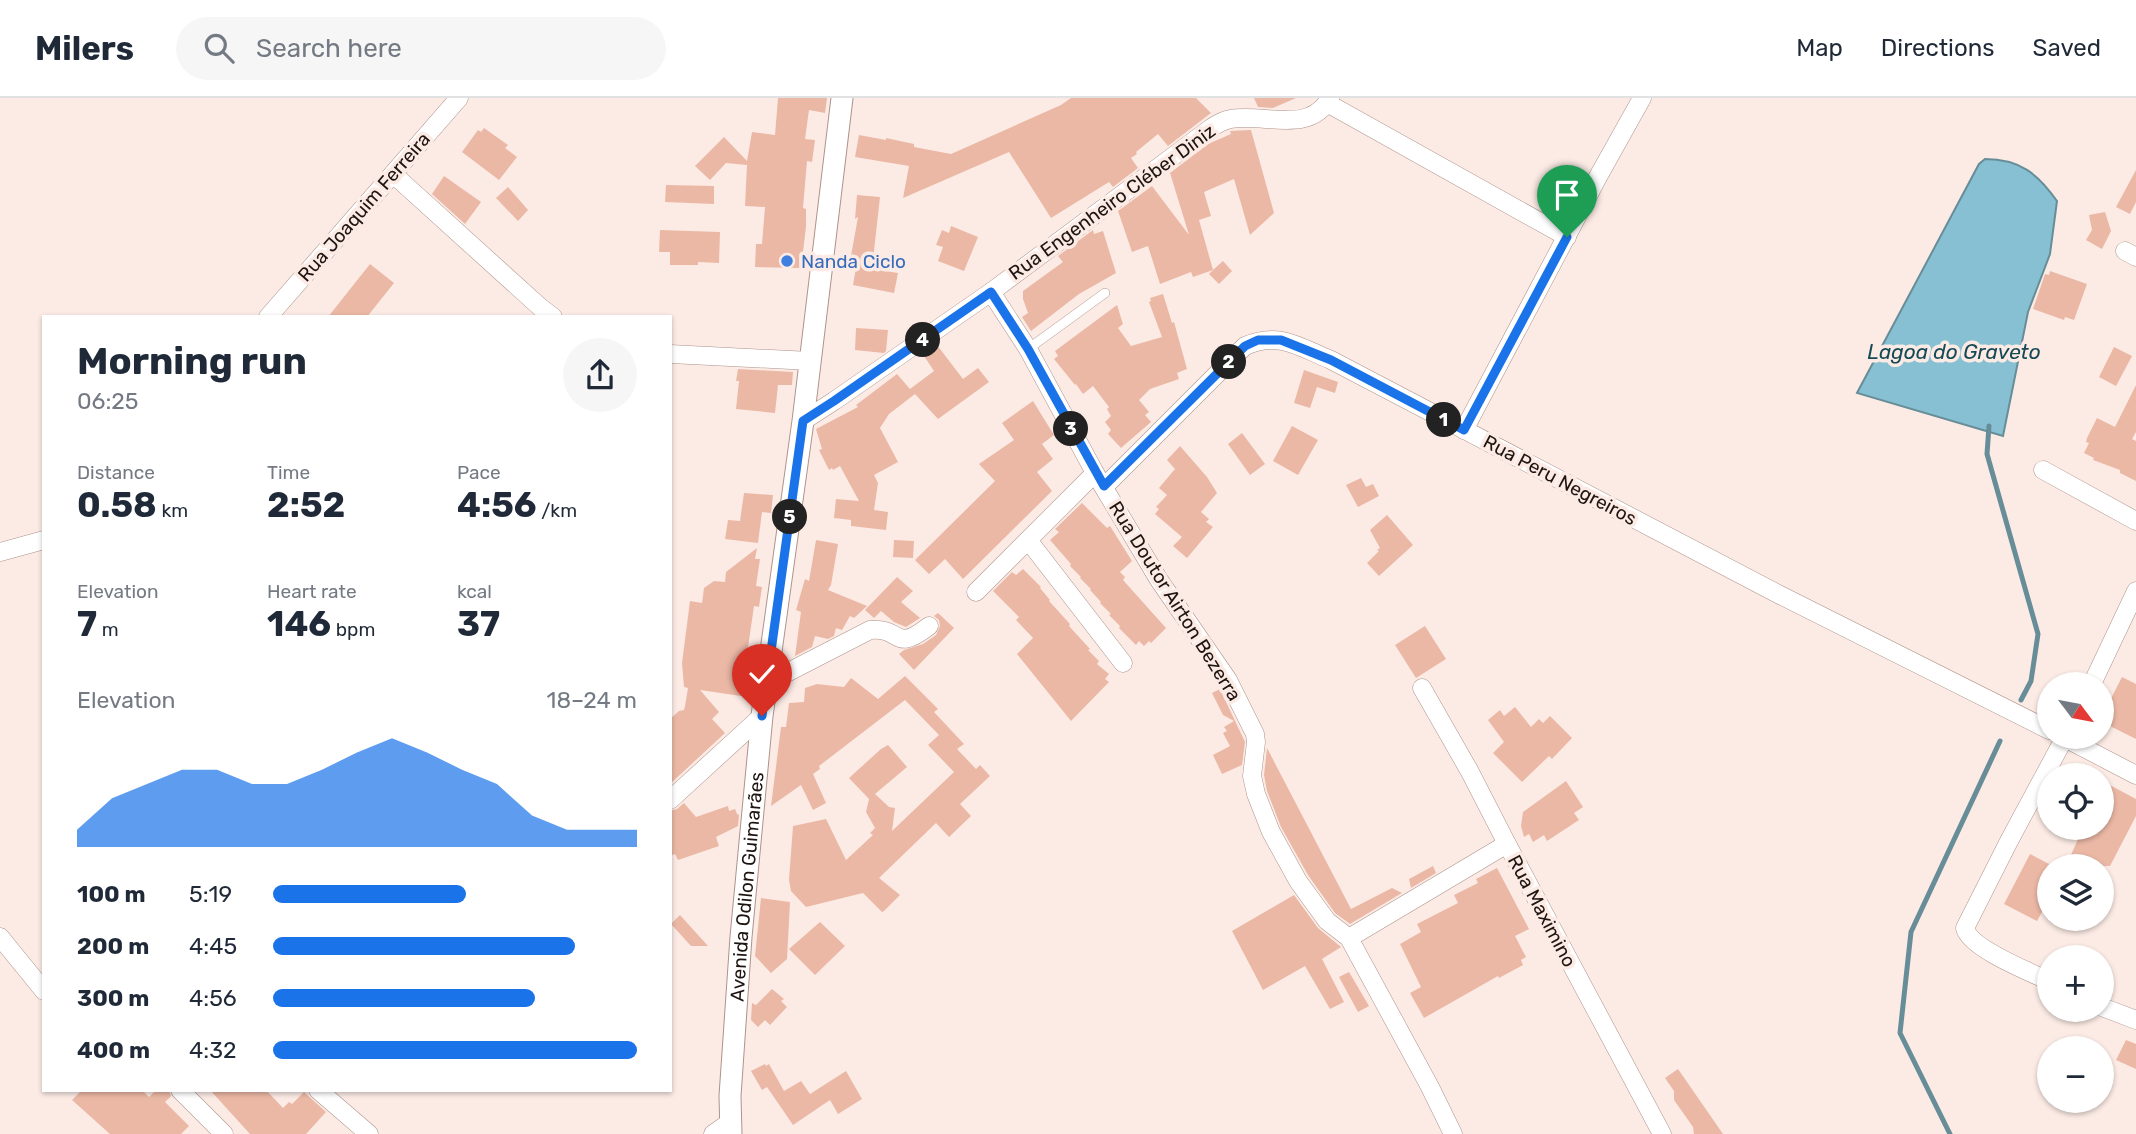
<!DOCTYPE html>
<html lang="en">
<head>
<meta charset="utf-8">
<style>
  body { margin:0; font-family:Rubik,sans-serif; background:#f6f6f7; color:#1f2937; height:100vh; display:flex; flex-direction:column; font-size:26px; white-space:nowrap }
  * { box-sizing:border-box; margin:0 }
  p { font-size:23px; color:#747a83 }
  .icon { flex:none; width:38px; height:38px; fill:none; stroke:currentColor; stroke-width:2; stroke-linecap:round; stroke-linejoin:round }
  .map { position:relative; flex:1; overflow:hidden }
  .details { position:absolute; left:42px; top:217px; width:630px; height:777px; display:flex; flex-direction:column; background:#fff; border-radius:0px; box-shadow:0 2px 5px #0004 }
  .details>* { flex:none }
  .needle { width:46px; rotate:122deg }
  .fabs { position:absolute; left:2037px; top:574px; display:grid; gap:14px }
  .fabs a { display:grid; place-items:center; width:77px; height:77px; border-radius:50%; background:#fff; box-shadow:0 2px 5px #0004; font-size:35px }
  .pin { position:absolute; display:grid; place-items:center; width:60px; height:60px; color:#fff; margin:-72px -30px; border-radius:50% 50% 50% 0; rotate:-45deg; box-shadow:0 0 7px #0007 }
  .pin .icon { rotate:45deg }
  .km { position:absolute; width:35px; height:35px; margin:-18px; border-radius:50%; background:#222; color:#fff; font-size:19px; line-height:35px; text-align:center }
  .round { display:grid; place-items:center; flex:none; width:74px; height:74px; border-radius:37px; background:#f6f6f7 }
  .summary { display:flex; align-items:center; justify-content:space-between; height:119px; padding:0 35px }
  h1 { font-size:38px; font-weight:700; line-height:52px }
  .metrics { display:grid; grid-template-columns:repeat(3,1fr); gap:10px; height:119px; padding:7px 35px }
  .metrics div { display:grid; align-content:center }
  .metrics b { font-size:35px; font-weight:700 }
  .metrics small { font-size:19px; font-weight:400 }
  .metrics p { font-size:19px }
  .chart { height:196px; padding:14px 35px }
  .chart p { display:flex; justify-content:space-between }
  .chart svg { width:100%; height:126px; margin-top:7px; fill:#1a73e8; opacity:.7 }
  ul { padding:0 35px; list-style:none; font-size:23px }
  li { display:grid; grid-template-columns:112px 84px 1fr; align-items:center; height:52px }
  li i { height:18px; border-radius:9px; background:#1a73e8 }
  header { display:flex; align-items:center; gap:42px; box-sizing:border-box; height:98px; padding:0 35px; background:#fff; border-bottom:2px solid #e0e1e3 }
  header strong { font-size:33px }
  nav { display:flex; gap:38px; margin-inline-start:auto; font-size:24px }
  .search { width:490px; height:63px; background:#f6f6f7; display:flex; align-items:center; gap:18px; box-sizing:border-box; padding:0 24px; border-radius:38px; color:#747a83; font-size:26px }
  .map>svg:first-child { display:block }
  .water { fill:#86c0d2; stroke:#678d98; stroke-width:2 }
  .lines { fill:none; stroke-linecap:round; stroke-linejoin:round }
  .stream { stroke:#678d98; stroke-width:5 }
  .building { fill:#ebb8a5 }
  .service-casing { stroke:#ad938a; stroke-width:10 }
  .minor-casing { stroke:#ad938a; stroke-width:19 }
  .tertiary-casing { stroke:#ad938a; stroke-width:23 }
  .service { stroke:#fff; stroke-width:9 }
  .minor { stroke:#fff; stroke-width:18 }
  .tertiary { stroke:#fff; stroke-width:21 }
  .route-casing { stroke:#fff; stroke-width:14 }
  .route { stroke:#1a73e8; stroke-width:9 }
  .shop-dot { fill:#3f7fe0; stroke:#fcebe5; stroke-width:2.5 }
  .labels { text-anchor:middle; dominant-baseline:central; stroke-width:7; stroke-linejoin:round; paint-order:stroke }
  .street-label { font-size:19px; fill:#1e1511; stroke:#fcebe5 }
  .shop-label { font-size:19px; fill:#366cbe; stroke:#fcebe5; text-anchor:start }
  .water-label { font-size:21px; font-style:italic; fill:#164956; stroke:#fcebe5 }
</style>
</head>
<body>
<header>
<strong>Milers</strong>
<div class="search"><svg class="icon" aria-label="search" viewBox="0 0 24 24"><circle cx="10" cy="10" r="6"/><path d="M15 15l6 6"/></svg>Search here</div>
<nav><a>Map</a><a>Directions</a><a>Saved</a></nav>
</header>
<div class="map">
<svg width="2136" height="1036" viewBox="0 0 2136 1036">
  <rect width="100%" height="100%" fill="#fcebe5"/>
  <path class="water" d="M 1985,61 C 2020,61 2038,76 2057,103 L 2050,156 L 2028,214 L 2003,338 L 1857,295 L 1979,66 Z"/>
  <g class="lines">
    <g class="stream">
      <polyline points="1989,328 1987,356 2038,536 2031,583 2021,602"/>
      <polyline points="1950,1036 1900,935 1911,834 2000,643"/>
    </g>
  </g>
  <g class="building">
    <polygon points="778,0 827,0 825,15 809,12 805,41 815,42 812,64 807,63 803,110 806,111 806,129 801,170 755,169 756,146 762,146 765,109 745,108 747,67 726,65 710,82 695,68 724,39 747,63 752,34 775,37"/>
    <polygon points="1071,0 1196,0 1211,15 1168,48 1158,36 1136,54 1137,56 1131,60 1138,70 1113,89 1109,84 1051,120 1009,54 903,100 909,68 855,59 859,37 886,42 886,40 914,46 914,49 951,56 1061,7"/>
    <polygon points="1254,0 1296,0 1273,10 1258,9"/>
    <polygon points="484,30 508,47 505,50 517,59 499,82 462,54 478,32 481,34"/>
    <polygon points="1251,32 1274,115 1250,137 1234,81 1204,94 1211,118 1199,122 1213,172 1223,163 1232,173 1219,186 1209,176 1213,172 1193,179 1191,174 1160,186 1148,148 1132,154 1118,113 1152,88 1189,137 1170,75 1208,46 1231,36 1230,33"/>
    <polygon points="2136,72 2136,104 2130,116 2116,109"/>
    <polygon points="444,78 481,104 465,126 432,96"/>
    <polygon points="666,87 714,88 714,106 665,104"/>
    <polygon points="508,89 528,112 518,123 496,100"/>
    <polygon points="857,97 880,99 872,171 898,175 894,195 853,187 856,170 849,169 858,119 855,121"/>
    <polygon points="2105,114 2111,133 2102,151 2086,142 2092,132 2089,117"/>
    <polygon points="951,128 978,139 964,173 938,163 943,149 936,147 942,132 949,135"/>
    <polygon points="660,132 720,134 719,165 698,164 698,167 670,167 670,154 659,154"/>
    <polygon points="1093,132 1094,136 1103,133 1116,175 1079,196 1031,233 1022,219 1028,215 1023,201 1023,193 1063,164 1058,158"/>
    <polygon points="370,166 394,185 378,205 367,219 328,219"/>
    <polygon points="2050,173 2087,186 2074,222 2065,219 2064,222 2033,211 2045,176 2049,177"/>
    <polygon points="1163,196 1172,225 1174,224 1187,271 1177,275 1179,281 1150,291 1139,302 1149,314 1145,317 1151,324 1121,350 1108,336 1111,332 1105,324 1111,318 1107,311 1109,309 1093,288 1083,296 1076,286 1075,287 1054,261 1058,258 1055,253 1117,207 1123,226 1118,230 1131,248 1162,239 1149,204 1151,203 1150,200"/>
    <polygon points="856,230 888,232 886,253 884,255 855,252"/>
    <polygon points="937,247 963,281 978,270 989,284 938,321 915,296 889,316 880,330 898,364 874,377 878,385 874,412 888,414 886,432 851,428 851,422 834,420 836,401 859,403 840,368 833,372 832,370 829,372 819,352 822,351 816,331 858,309 856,307 897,276 910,291 934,273 924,258"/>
    <polygon points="2114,249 2132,258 2116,288 2099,279"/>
    <polygon points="738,271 793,274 792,287 778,287 775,315 736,311 739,283 736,283"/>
    <polygon points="1304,272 1338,284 1335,295 1317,289 1310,310 1294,305"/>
    <polygon points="2136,287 2136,334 2132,341 2136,343 2136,383 2120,375 2120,372 2093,362 2094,360 2084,355 2089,345 2086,344 2087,340 2097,320 2115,329"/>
    <polygon points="1033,303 1054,337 1042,346 1053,361 1037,374 1052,393 963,481 945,461 929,476 915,462 995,383 979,366 1014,342 1002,325"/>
    <polygon points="1292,328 1318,342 1298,377 1273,363"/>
    <polygon points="1242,335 1265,366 1250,377 1228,346"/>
    <polygon points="1180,348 1207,379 1217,395 1201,414 1209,421 1206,424 1213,429 1187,460 1173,448 1182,439 1155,416 1159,411 1156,409 1167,397 1159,390 1175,371 1167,362"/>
    <polygon points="1361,380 1366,389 1373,386 1379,398 1358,409 1346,387"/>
    <polygon points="744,395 773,397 771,415 762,414 758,445 725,441 728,422 740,423"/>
    <polygon points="1082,405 1107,430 1110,428 1132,463 1120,474 1125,479 1123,482 1166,530 1151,545 1149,543 1144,548 1139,543 1136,547 1119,530 1120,528 1109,517 1111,516 1100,505 1101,504 1090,492 1091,491 1080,480 1081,479 1070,468 1071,466 1050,442 1059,434 1055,431"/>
    <polygon points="1387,417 1413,447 1379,478 1367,465 1379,453 1377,452 1380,450 1370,432"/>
    <polygon points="816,442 838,446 831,487 828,492 867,508 854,520 850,518 842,532 836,530 834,538 828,541 815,538 812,549 795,558 801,514 796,512 805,481 809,483"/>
    <polygon points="894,442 914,443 913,460 893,459"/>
    <polygon points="757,450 755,461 760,461 756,488 762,489 759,509 754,508 741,598 700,592 719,614 712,621 725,635 670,686 670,621 679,613 684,612 685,608 688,590 684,589 682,565 690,503 702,505 704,490 714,483 725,484 726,474"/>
    <polygon points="1023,471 1041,489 1040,490 1050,502 1049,503 1070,526 1069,528 1090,551 1088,552 1099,563 1097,566 1109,576 1105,581 1109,584 1071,623 1017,556 1033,540 1016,522 1019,519 993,493 1012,474 1016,477"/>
    <polygon points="897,479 913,493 901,504 920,520 906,529 894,524 881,513 874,520 865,512"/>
    <polygon points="938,515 954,530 914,572 899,556 904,552 923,546 936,537 940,528 939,522 934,518"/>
    <polygon points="1425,528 1446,561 1416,580 1395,547"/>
    <polygon points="905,578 938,611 934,614 964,646 957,651 976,671 980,667 990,678 960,706 971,718 949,739 936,725 879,780 900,797 884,813 882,814 863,795 806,809 791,793 789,782 793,728 826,721 846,762 873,737 870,735 875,730 866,714 869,701 849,680 881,651 888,647 907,669 875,696 889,709 895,710 892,733 954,674 928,647 939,637 905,602 819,668 820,671 813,676 826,705 813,712 801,687 771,708 781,629 786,629 789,605 804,604 805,590 817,586 844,589 851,580 878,601"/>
    <polygon points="2122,579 2136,586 2136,641 2110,628 2104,623 2105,620 2102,618"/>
    <polygon points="1220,591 1245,644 1242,667 1222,676 1213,657 1230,648 1223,635 1227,633 1224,629 1234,623 1223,617 1212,595"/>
    <polygon points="1515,609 1531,629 1539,621 1543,625 1550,618 1572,640 1552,661 1549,658 1522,684 1493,655 1504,644 1488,622 1500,612 1504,618"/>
    <polygon points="1267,650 1351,811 1392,790 1402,795 1350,826 1335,815 1308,777 1281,729 1267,693 1264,677"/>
    <polygon points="1566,683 1583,709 1574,715 1579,722 1547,743 1544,737 1533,744 1529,736 1524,739 1521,728 1523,714"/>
    <polygon points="2106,685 2136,701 2136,718 2110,768 2066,768 2083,730 2102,730 2102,693"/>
    <polygon points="684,705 696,719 728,708 729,713 735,711 737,716 739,717 738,728 716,739 719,748 678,762 675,756 670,758 670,713 677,711"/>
    <polygon points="2030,756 2049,766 2049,801 2037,823 2004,806"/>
    <polygon points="1433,768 1436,775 1411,790 1409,781"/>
    <polygon points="1497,770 1529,831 1515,838 1526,859 1521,862 1523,867 1499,880 1498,878 1424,920 1410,895 1421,889 1400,846 1421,834 1417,826 1458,805 1454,797 1478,785 1476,781"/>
    <polygon points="1294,797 1318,830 1341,849 1322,861 1344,904 1330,911 1305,868 1263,892 1232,833"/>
    <polygon points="761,800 790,804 787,861 771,875 755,858"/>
    <polygon points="680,817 708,848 691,848 671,826"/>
    <polygon points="820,824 845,848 815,877 789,851"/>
    <polygon points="1349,874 1369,908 1358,914 1339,879"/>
    <polygon points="772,891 784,901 781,903 787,909 770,927 765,922 758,929 751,922 752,905 756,907"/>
    <polygon points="2126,942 2136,946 2136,971 2116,962"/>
    <polygon points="765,966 766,968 769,966 784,993 801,983 810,996 846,973 862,1001 838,1016 830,1002 793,1027 767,989 762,992 751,973"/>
    <polygon points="1678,971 1723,1036 1694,1036 1693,1029 1674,1002 1674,993 1665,980"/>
    <polygon points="82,992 142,992 149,999 156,992 169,992 171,998 165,1004 189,1028 181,1036 110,1036 72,1002"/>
    <polygon points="210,992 266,992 283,1010 289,1004 292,1006 304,994 326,1014 306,1036 250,1036"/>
  </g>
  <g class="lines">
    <defs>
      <polyline id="service" points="1028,251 1105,195"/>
      <g id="minor">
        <polyline points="1327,5 1567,139"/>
        <polyline points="393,76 540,209 553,219"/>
        <polyline points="2125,153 2136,159"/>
        <polyline points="991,194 1028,251 1095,375 1159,482 1228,582 1255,636 1256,644 1252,678 1256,696 1271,734 1298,783 1327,823 1349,840 1430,989 1453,1036"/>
        <polyline points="268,219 459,0"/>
        <polyline points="670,256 810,263"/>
        <path d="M 803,323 L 834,303 L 991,194 L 1211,30 C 1217,26 1224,22 1231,21 C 1265,15 1309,37 1330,0"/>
        <polyline points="1464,332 1599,77 1642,0"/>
        <polyline points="2043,372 2136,423"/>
        <path d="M 1104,389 L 1245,248 C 1279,233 1299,249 1331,262 L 1780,497 L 2049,632"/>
        <polyline points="1028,442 1123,565"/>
        <polyline points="0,454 44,442"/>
        <polyline points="976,494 1095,375"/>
        <path d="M 767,585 L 870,532 C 903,529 893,556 929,528"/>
        <polyline points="2092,586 2136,493"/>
        <polyline points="1422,590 1470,674 1507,746 1662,1036"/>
        <polyline points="2063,639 2136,677"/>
        <polyline points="670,702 762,618"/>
        <polyline points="0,839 44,893"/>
        <polyline points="1349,840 1507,746"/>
        <path d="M 2049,883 C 2030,874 1969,850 1965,830 L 2009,743 L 2065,639"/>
        <polyline points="2102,909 2136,922"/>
        <polyline points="180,992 224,1036"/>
        <polyline points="318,992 369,1036"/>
        <polyline points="713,1036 730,1024"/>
      </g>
      <g id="tertiary">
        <path id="s1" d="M 731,1036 L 730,998 L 741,839 L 762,618 L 803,323 L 842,0"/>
      </g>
    </defs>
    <use href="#service" class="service-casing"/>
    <use href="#minor" class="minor-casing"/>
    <use href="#tertiary" class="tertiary-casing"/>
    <use href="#service" class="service"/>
    <use href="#minor" class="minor"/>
    <use href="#tertiary" class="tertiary"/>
  </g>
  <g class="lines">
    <defs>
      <polyline id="route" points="762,618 803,323 834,303 991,194 1028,251 1104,388 1245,248 1258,242 1281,242 1331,262 1464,332 1567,139"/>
    </defs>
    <use href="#route" class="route-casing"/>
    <use href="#route" class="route"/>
  </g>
  <circle class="shop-dot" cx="787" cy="163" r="7"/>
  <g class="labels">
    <g class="street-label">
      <text transform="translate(1112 104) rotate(-36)">Rua Engenheiro Cléber Diniz</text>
      <text transform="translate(364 109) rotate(-49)">Rua Joaquim Ferreira</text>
      <text transform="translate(1560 382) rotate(28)">Rua Peru Negreiros</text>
      <text transform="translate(1175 503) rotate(58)">Rua Doutor Airton Bezerra</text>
      <text stroke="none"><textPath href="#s1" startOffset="248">Avenida Odilon Guimarães</textPath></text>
      <text transform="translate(1542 813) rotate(62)">Rua Maximino</text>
    </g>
    <g class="shop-label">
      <text x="801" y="163">Nanda Ciclo</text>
    </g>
    <g class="water-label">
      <text x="1954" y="253">Lagoa do Graveto</text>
    </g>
  </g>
</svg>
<div class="fabs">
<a><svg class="needle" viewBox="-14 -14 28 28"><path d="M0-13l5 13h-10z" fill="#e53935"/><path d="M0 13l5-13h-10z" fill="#747a83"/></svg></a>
<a><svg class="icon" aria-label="locate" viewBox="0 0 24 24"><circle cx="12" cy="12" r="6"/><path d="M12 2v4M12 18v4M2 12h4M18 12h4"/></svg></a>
<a><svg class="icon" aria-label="layers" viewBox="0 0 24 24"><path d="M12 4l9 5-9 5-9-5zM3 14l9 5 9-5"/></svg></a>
<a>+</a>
<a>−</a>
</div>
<div class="pin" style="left:1567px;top:139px;background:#1e9e55"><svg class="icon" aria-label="arrive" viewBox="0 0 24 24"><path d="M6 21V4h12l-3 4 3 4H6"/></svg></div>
<div class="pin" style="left:762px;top:618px;background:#d93025"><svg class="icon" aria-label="check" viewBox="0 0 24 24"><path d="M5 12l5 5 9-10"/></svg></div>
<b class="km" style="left:1444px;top:322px">1</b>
<b class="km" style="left:1229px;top:264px">2</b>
<b class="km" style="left:1071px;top:331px">3</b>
<b class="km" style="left:923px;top:242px">4</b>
<b class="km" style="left:790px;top:419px">5</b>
<section class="details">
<div class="summary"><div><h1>Morning run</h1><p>06:25</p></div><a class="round"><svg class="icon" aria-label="share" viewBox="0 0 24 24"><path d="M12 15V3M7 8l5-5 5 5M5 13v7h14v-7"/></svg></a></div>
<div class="metrics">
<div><p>Distance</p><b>0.58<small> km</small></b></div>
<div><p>Time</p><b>2:52</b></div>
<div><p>Pace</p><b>4:56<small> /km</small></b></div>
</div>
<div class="metrics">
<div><p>Elevation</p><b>7<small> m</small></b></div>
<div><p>Heart rate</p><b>146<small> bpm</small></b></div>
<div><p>kcal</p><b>37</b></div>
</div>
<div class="chart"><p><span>Elevation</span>18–24 m</p>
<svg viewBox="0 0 160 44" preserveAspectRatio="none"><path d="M0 44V38L10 27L20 22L30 17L40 17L50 22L60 22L70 17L80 11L90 6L100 11L110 17L120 22L130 33L140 38L150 38L160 38V44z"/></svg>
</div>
<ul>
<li><b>100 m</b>5:19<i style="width:53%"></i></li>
<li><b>200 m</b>4:45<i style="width:83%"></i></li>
<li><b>300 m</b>4:56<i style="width:72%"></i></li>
<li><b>400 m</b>4:32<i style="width:100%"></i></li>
</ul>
</section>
</div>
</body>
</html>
